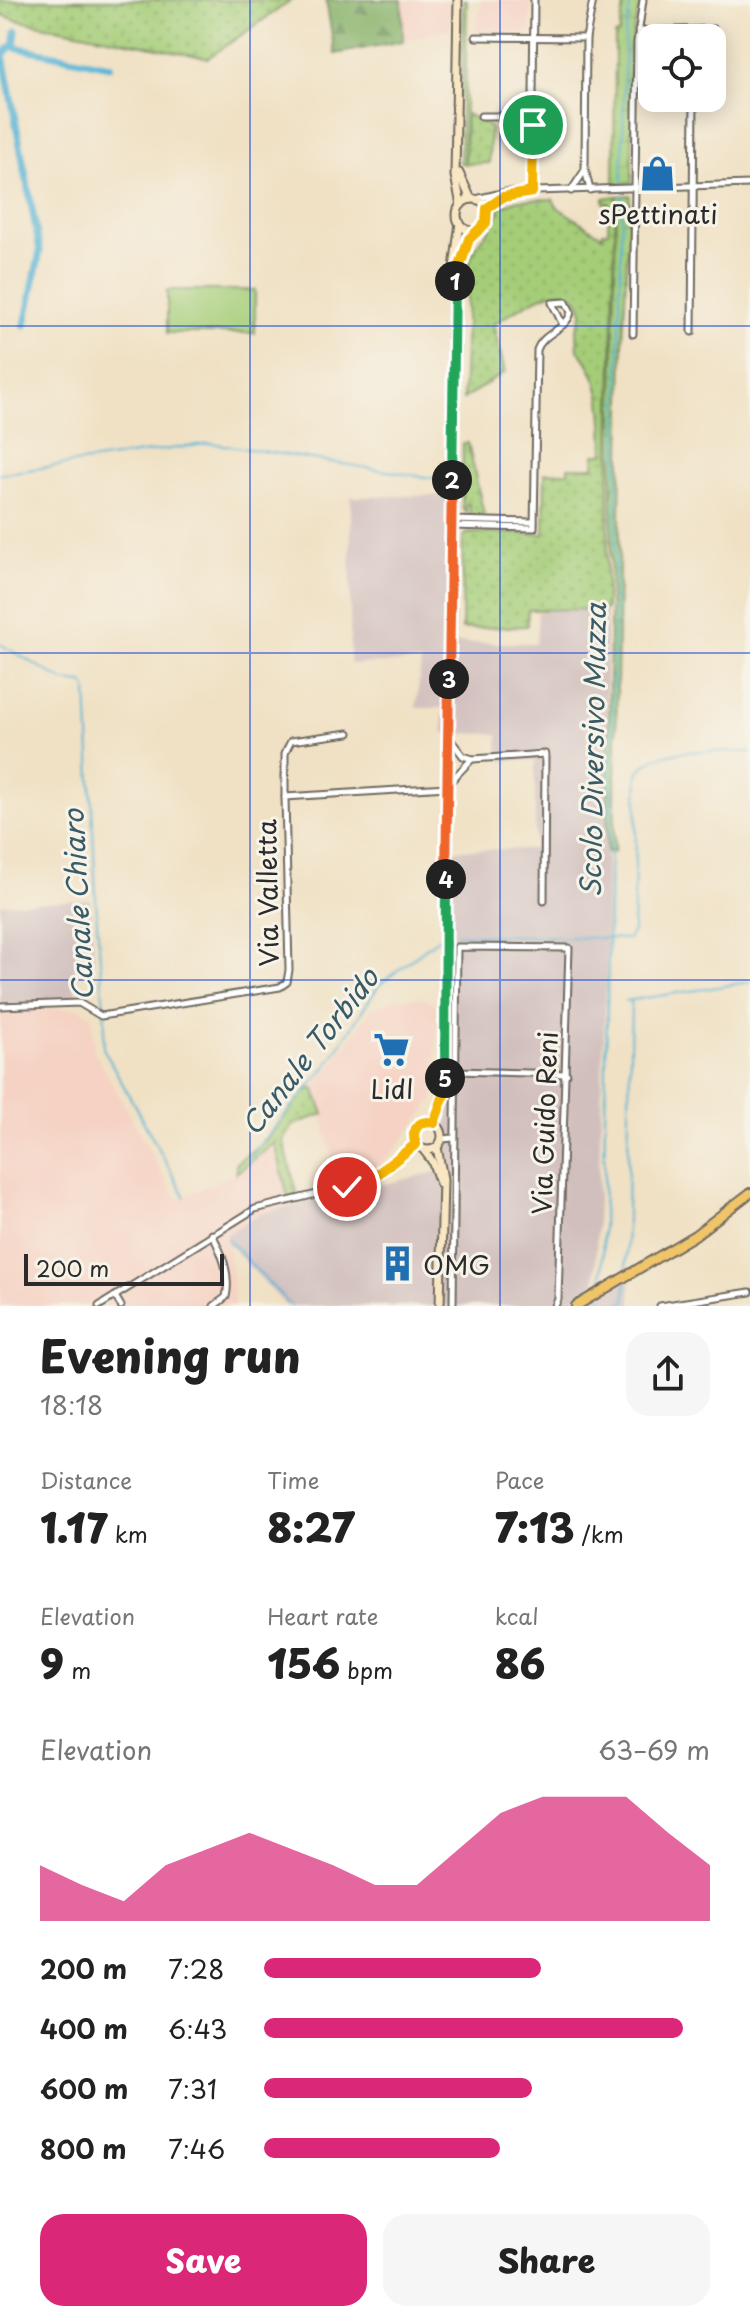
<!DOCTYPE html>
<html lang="en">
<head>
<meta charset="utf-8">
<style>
  body { margin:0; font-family:"Playpen Sans",sans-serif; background:#f6f6f6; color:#222; height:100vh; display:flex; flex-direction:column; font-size:30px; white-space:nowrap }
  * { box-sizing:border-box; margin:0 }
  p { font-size:26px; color:#767676 }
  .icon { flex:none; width:44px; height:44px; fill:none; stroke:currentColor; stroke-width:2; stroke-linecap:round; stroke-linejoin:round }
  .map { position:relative; height:1306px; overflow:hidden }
  .sheet { display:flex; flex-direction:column; background:#fff; flex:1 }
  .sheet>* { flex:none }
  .buttons { position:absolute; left:638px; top:24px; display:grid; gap:16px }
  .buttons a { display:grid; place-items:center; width:88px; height:88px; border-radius:16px; background:#fff; box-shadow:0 4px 20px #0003; font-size:40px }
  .scale { position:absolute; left:24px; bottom:20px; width:200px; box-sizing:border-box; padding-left:8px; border:4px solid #2b2b2b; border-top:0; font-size:22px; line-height:28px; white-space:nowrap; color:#2b2b2b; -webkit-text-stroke:6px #f7f3e8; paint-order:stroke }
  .pin { position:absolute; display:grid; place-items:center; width:68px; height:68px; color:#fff; margin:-34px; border:4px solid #fff; border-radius:50%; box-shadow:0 2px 8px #0007 }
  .km { position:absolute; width:40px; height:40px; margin:-20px; border-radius:50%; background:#222; color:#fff; font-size:22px; line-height:40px; text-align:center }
  .round { display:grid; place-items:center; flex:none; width:84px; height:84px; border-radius:24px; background:#f6f6f6 }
  .headline { display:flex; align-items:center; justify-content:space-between; height:136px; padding:0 40px }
  h1 { font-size:44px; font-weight:800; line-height:60px }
  .metrics { display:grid; grid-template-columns:repeat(3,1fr); gap:12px; height:136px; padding:8px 40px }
  .metrics div { display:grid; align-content:center }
  .metrics b { font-size:40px; font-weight:800 }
  .metrics small { font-size:22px; font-weight:400 }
  .metrics p { font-size:22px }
  .chart { height:224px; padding:16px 40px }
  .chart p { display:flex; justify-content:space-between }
  .chart svg { width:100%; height:144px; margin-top:8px; fill:#db2777; opacity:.7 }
  .button { display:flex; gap:16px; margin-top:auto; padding:16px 40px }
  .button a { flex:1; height:92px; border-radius:24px; background:#db2777; color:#fff; font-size:32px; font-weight:800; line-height:92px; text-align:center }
  .button a+a { background:#f6f6f6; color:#222 }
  ul { padding:0 40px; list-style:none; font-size:26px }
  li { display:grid; grid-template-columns:128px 96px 1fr; align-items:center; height:60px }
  li i { height:20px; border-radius:10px; background:#db2777 }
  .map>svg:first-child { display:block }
  .built { fill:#f5d2c3 }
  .industrial { fill:#d1bfbd }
  .grass { fill:url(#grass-dots); stroke:#687c52; stroke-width:2 }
  .forest { fill:url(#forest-firs); stroke:#586e4a; stroke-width:2 }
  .wetland { fill:url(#wetland-marsh); stroke:#687c52; stroke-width:2 }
  .pitch { fill:#a5cd78; stroke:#687c52; stroke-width:2 }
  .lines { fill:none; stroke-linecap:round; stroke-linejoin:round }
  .stream { stroke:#55b3d4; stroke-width:2 }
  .canal { stroke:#55b3d4; stroke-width:7 }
  .street-casing { stroke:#706b61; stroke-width:9 }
  .secondary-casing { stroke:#706b61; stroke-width:11 }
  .primary-casing { stroke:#706b61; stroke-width:12 }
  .street { stroke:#fff; stroke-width:5 }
  .secondary { stroke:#f9e7c3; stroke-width:7 }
  .primary { stroke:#f0c469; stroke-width:8 }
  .split-1-casing { stroke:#fff; stroke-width:16 }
  .split-2-casing { stroke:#fff; stroke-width:16 }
  .split-3-casing { stroke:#fff; stroke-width:16 }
  .split-4-casing { stroke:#fff; stroke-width:16 }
  .split-5-casing { stroke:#fff; stroke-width:16 }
  .split-6-casing { stroke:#fff; stroke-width:16 }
  .split-1 { stroke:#f5b400; stroke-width:10 }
  .split-2 { stroke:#22a559; stroke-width:10 }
  .split-3 { stroke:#f0652b; stroke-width:10 }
  .split-4 { stroke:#f0652b; stroke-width:10 }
  .split-5 { stroke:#22a559; stroke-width:10 }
  .split-6 { stroke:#f5b400; stroke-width:10 }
  .grid { fill:none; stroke:#1d4ed8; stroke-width:2; stroke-opacity:0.55 }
  .labels { text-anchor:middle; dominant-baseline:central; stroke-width:6; stroke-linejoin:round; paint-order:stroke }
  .poi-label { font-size:26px; fill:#2b2b2b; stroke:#f7f3e8 }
  .street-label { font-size:26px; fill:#2b2b2b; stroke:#f7f3e8 }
  .water-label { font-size:28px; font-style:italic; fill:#3a5b66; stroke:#f7f3e8 }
</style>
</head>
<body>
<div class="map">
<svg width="750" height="1306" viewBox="0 0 750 1306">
  <defs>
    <pattern id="grass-dots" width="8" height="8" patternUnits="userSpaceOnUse" patternTransform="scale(2)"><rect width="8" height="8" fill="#a5cd78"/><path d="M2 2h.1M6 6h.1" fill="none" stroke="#8eb068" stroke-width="1.8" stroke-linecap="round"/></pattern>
    <pattern id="forest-firs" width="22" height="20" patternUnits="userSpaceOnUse" patternTransform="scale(2)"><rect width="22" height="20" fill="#84b068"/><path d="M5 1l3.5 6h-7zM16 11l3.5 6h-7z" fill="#6c8f56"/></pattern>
    <pattern id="wetland-marsh" width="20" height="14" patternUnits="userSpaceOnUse" patternTransform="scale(2)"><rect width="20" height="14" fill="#a5cd78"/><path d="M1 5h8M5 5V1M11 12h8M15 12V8" fill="none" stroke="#8eb068"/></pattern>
  </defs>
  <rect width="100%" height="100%" fill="#f7f3e8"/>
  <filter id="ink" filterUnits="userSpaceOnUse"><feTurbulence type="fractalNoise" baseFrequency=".0125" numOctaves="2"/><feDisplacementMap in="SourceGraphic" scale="16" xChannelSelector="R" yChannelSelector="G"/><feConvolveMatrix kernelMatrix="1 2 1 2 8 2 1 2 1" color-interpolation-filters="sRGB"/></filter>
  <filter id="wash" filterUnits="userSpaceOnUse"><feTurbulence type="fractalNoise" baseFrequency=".006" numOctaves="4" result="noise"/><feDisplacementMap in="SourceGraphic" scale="32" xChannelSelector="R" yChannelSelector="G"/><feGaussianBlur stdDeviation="1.8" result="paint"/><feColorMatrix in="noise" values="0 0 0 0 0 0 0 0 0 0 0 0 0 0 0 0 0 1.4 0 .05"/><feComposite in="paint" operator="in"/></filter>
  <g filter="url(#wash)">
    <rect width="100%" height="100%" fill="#f0e1c4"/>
    <g class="built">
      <polygon points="402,0 452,0 450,28 403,41"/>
      <polygon points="482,0 531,0 530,32 475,32"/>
      <polygon points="398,998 423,998 438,1006 434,1099 390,1156 374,1171 339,1183 314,1088 372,1009"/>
      <polygon points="78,1008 92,1015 94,1051 177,1200 236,1173 275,1142 290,1206 259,1214 227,1234 235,1306 0,1306 0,1010"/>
    </g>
    <g class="industrial">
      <polygon points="458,495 454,643 536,643 538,612 606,609 607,938 595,1285 630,1267 631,1306 286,1306 227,1242 227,1234 259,1214 448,1169 446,1107 451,850 535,849 535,760 499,761 498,734 444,733 442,708 416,708 421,662 350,664 351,497"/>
      <polygon points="90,900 94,962 79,962 76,966 76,983 73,984 79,1000 0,1005 0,904"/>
    </g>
    <g class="grass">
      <polygon points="0,0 292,0 208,58 16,20 0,14"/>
      <polygon points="463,0 467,0 464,163 460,163"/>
      <polygon points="466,114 490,127 489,163 465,164"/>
      <path d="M 616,196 L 606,609 L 528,610 L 527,626 L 462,629 L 463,537 L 468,533 L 544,534 L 545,473 L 568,472 L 568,467 L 594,467 L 595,454 L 604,454 C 603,417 605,379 578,350 L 577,329 L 583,312 C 572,266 517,311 493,324 L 505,372 L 463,399 L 468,270 C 472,240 493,235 500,207 L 518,200 L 553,199 L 557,207 L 602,236 L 603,232 L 608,231 L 609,203 L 604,203 L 604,198 Z"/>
      <polygon points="463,443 468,443 484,515 470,515 469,504 466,504 466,513 462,507"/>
      <polygon points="314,1088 324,1114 295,1124 283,1139 297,1194 288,1197 275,1143 236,1173 236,1163 266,1140 306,1090"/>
    </g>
    <polygon class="forest" points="326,0 402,0 403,41 335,54"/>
    <g class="wetland">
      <polygon points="625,0 641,0 633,33 632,182 614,185 615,35 619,34"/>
      <polygon points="630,195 623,343 614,852 607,852 616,196"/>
    </g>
    <rect class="pitch" x="167" y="290" width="88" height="43"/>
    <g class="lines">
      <g class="stream">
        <polyline points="622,185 625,35 631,0"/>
        <polyline points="0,474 211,443 444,480"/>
        <polyline points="0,644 64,681 83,683 87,688 97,922 105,1021 103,1048 185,1197"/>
        <path d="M 457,934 L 628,939 L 633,931 L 638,773 C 658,743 717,753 750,752"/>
        <polyline points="625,1001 750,982"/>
        <polyline points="251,1163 256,1149 326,1067 379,985 440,937"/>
        <polyline points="227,1239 291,1306"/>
        <polyline points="626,1271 631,1000"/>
        <polyline points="602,1285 622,195"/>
        <polyline points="613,1305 625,1302 626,1281"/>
        <polyline points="602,1306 602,1295"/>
      </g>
      <g class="canal">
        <polyline points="16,31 14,47 10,47 3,55 40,251 25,325"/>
        <polyline points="14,47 110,66"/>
      </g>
    </g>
  </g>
  <g filter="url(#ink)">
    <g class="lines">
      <defs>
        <g id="street">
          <polyline points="638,31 714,29"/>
          <polyline points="476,37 586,38"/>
          <polyline points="481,116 533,116"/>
          <polyline points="590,190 585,169 586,38 593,0"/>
          <polyline points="571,191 585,170"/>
          <polyline points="532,192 534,0"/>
          <polyline points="476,199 506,192 750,184"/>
          <polyline points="487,208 514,194"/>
          <polyline points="692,332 694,98"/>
          <polyline points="633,334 637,42 643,0"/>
          <polyline points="451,520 534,522"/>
          <path d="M 451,526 L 534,528 L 537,350 C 543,332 567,330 571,312 L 566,302 L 552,303 L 563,325"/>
          <polyline points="450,739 463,756 473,759 545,754 544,901"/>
          <polyline points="449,783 472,759"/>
          <polyline points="285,797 285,753 291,741 349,733"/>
          <polyline points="0,1006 79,1003 101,1016 280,987 287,982 289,970 285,797 447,787"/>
          <polyline points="456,1071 567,1074"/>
          <polyline points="442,1139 454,1138"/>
          <path d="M 212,1234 C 222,1253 231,1275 226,1297 L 214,1306"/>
          <polyline points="115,1296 121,1306"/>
          <polyline points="99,1306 255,1209 362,1183 416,1144"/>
          <polyline points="453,1306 457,947 569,948 558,1299 555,1306"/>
          <polyline points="660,1306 750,1292"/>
        </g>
        <g id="secondary">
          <polyline points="458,0 455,176 461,205"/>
          <polyline points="459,173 471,199"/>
          <circle cx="473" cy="215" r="16"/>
          <polyline points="457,275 465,246 478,230"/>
          <circle cx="428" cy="1136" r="14"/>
          <polyline points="434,1123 444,1095 454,268 460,223"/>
          <polyline points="437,1147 443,1179 440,1306"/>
          <polyline points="423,1149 432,1161 440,1183"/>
        </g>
        <polyline id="primary" points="576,1306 695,1235 750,1193"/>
      </defs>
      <use href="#street" class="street-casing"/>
      <use href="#secondary" class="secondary-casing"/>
      <use href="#primary" class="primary-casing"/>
      <use href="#street" class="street"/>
      <use href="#secondary" class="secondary"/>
      <use href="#primary" class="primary"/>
    </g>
  </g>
  <g class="lines" filter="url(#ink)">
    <defs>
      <polyline id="split-1" points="455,281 469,239 486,223 487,208 503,197 532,192 533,125"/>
      <polyline id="split-2" points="452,480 455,281"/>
      <polyline id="split-3" points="449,679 452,480"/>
      <polyline id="split-4" points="446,879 449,679"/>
      <polyline id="split-5" points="445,1078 446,879"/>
      <path id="split-6" d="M 347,1187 L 371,1179 L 416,1144 C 410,1130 419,1119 434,1123 L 444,1095 L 445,1078"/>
    </defs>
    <use href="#split-1" class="split-1-casing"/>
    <use href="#split-2" class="split-2-casing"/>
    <use href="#split-3" class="split-3-casing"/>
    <use href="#split-4" class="split-4-casing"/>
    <use href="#split-5" class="split-5-casing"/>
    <use href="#split-6" class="split-6-casing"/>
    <use href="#split-1" class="split-1"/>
    <use href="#split-2" class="split-2"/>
    <use href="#split-3" class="split-3"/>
    <use href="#split-4" class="split-4"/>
    <use href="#split-5" class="split-5"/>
    <use href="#split-6" class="split-6"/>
  </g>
  <path class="grid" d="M 250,0 L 250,1306M 500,0 L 500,1306M 0,326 L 750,326M 0,653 L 750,653M 0,980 L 750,980"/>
  <defs>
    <symbol id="shop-bare" viewBox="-9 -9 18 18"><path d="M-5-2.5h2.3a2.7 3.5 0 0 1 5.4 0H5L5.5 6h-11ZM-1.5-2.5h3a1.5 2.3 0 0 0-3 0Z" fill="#1f6fb2" stroke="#f7f3e8" stroke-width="2.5" paint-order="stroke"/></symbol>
    <symbol id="supermarket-bare" viewBox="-9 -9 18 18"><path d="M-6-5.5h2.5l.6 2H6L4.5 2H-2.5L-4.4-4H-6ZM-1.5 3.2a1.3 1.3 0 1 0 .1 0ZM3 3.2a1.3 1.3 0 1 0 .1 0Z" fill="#1f6fb2" stroke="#f7f3e8" stroke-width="2.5" paint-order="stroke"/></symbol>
    <symbol id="building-bare" viewBox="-9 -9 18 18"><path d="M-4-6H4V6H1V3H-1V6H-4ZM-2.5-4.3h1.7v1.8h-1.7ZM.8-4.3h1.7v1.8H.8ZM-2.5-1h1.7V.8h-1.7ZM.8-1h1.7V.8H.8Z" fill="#1f6fb2" stroke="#f7f3e8" stroke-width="2.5" paint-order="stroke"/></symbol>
  </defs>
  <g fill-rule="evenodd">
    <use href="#shop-bare" x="632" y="148" width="51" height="51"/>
    <use href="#supermarket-bare" x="366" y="1024" width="51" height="51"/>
    <use href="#building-bare" x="372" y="1238" width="51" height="51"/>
  </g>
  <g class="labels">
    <g class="poi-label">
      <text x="658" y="213">sPettinati</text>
      <text x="392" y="1088">Lidl</text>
      <text x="423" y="1264" text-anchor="start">OMG</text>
    </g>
    <g class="street-label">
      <text transform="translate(267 893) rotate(-91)">Via Valletta</text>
      <text transform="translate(544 1123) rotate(-88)">Via Guido Reni</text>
    </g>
    <g class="water-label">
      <text transform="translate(592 750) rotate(-89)">Scolo Diversivo Muzza</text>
      <text transform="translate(77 905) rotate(-93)">Canale Chiaro</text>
      <text transform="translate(309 1051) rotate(-52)">Canale Torbido</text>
    </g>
  </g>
</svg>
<div class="buttons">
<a><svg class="icon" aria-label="locate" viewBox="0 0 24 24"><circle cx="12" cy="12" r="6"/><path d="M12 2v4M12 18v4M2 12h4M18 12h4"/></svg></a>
</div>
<div class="scale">200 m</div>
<div class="pin" style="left:533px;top:125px;background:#1e9e55"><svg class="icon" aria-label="arrive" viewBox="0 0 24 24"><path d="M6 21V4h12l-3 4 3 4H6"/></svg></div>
<div class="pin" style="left:347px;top:1187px;background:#d93025"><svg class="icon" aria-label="check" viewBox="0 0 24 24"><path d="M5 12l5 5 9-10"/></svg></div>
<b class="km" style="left:455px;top:281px">1</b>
<b class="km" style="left:452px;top:480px">2</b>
<b class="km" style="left:449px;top:679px">3</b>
<b class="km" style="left:446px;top:879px">4</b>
<b class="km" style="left:445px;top:1078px">5</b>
</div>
<section class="sheet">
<div class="headline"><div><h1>Evening run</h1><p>18:18</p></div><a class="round"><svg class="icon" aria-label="share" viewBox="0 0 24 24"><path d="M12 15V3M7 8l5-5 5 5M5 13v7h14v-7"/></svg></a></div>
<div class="metrics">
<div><p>Distance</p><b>1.17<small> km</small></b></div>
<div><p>Time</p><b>8:27</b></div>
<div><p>Pace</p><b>7:13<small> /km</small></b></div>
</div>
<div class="metrics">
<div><p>Elevation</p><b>9<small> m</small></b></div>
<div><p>Heart rate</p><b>156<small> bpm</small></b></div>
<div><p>kcal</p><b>86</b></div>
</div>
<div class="chart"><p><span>Elevation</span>63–69 m</p>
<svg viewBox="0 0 160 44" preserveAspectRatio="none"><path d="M0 44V27L10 33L20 38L30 27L40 22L50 17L60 22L70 27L80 33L90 33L100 22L110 11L120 6L130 6L140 6L150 17L160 27V44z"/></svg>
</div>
<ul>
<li><b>200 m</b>7:28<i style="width:62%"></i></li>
<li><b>400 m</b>6:43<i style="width:94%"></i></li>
<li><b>600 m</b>7:31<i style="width:60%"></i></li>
<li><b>800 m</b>7:46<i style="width:53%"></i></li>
</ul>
<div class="button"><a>Save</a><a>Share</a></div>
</section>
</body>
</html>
